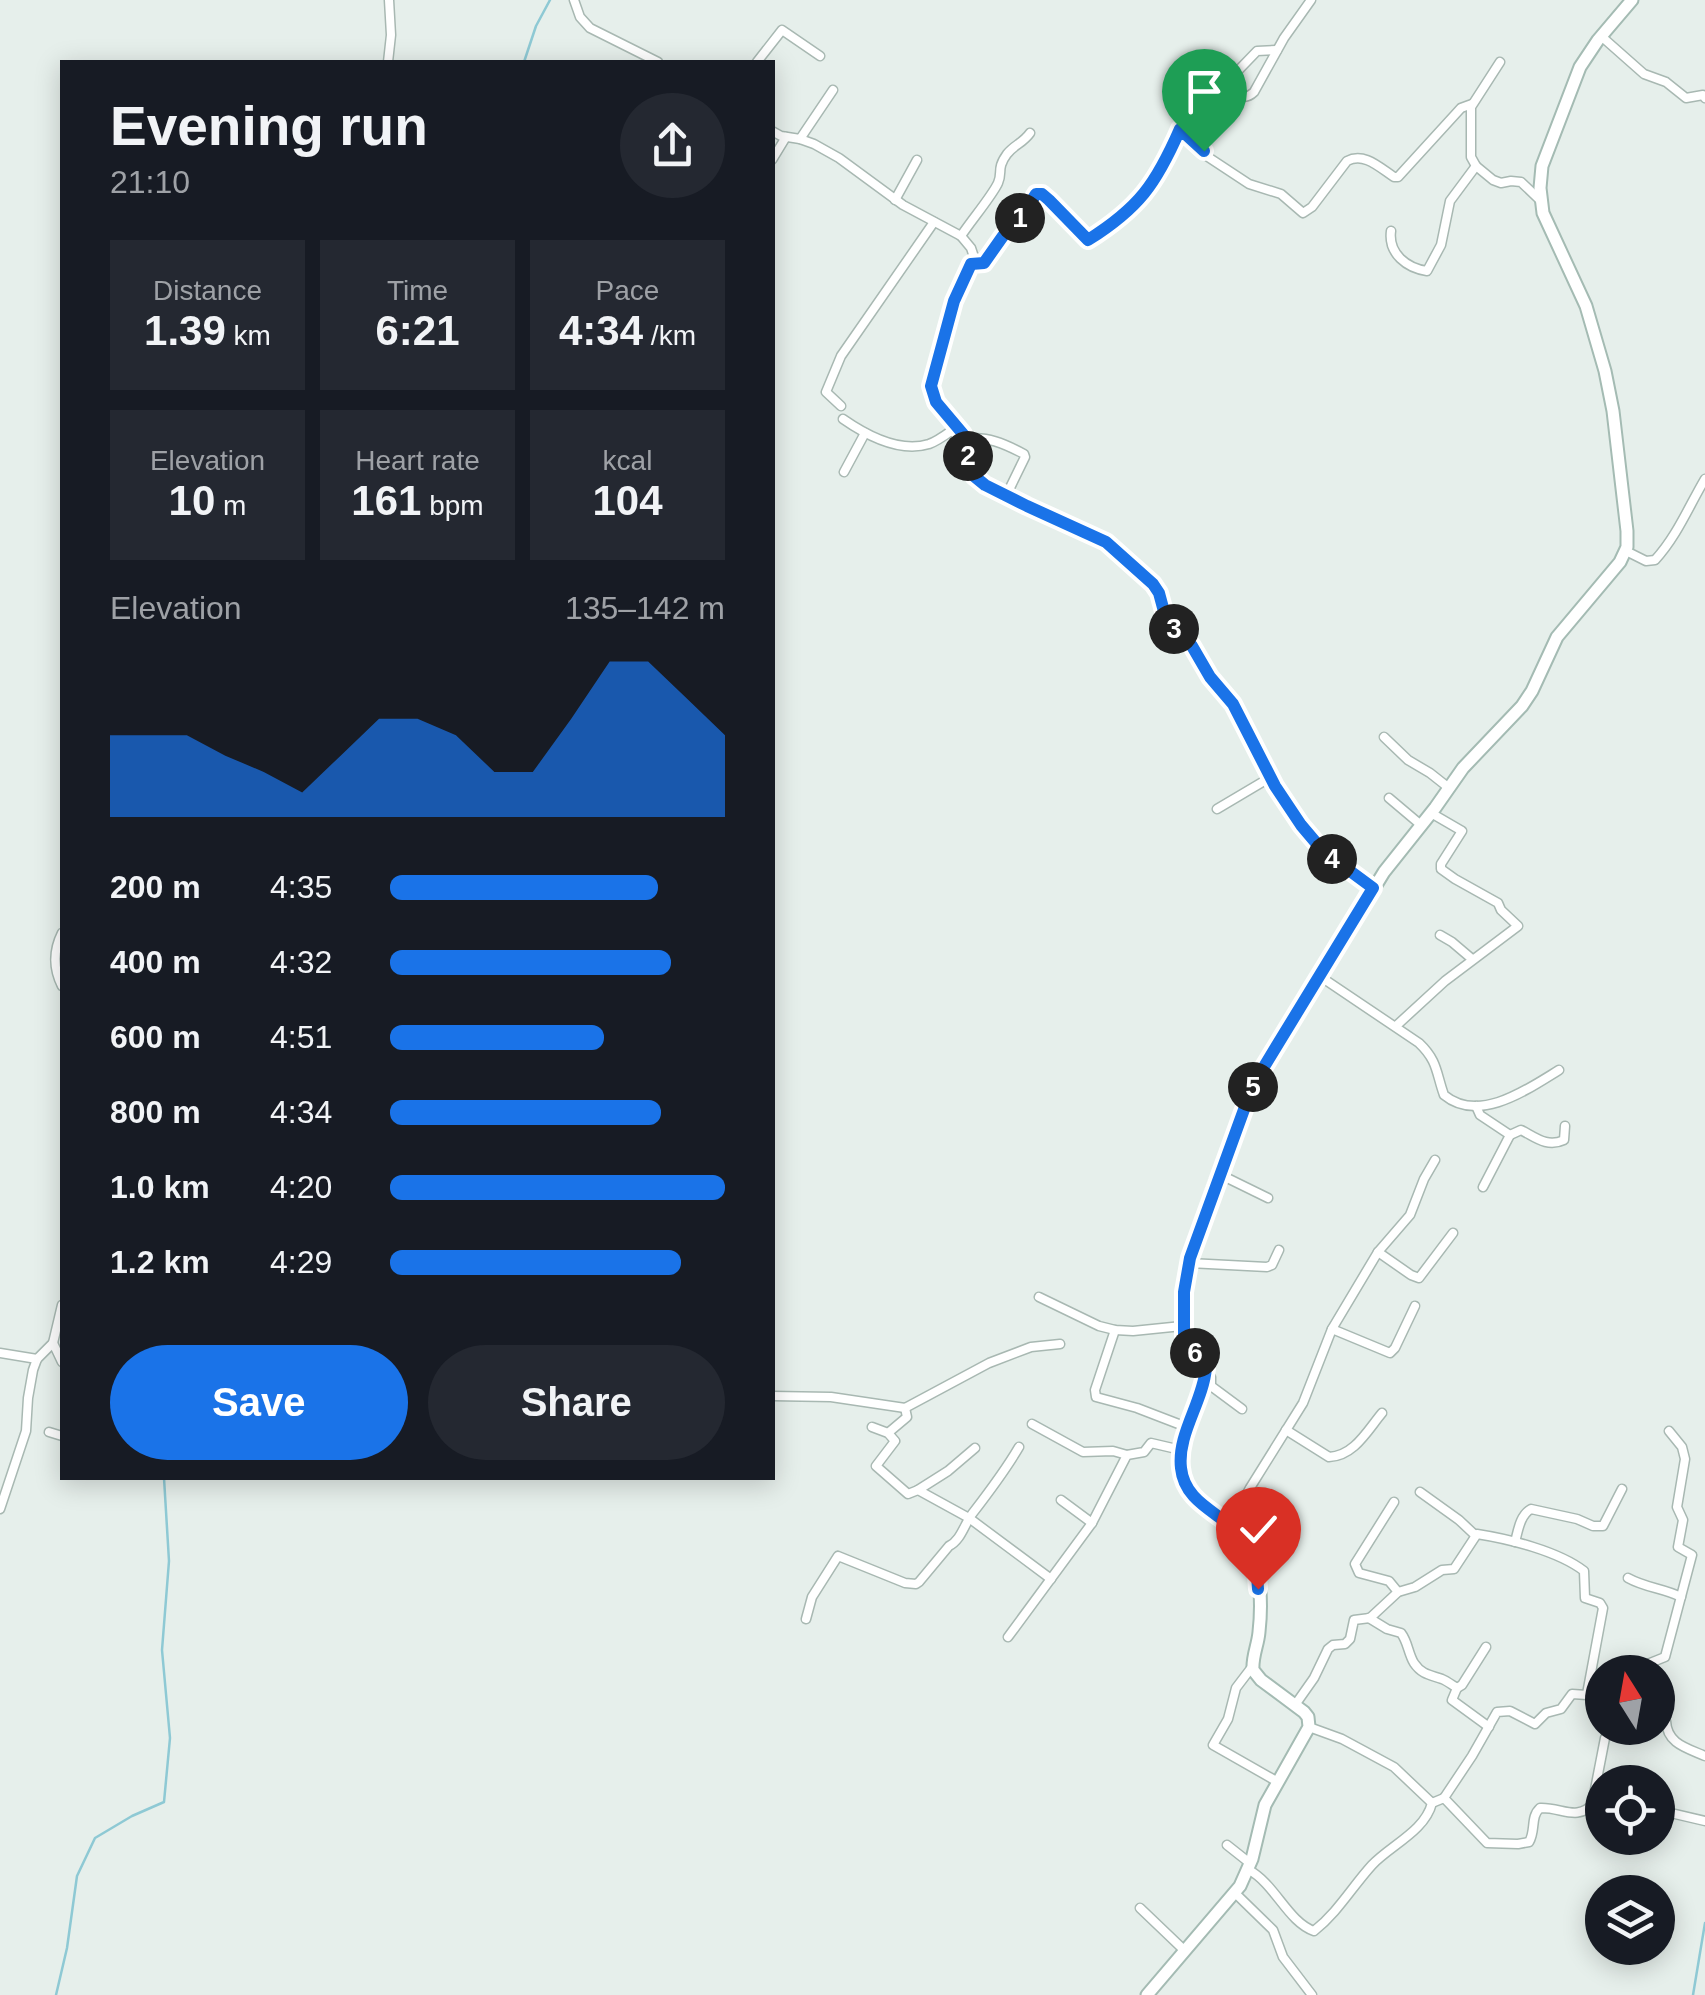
<!DOCTYPE html>
<html lang="en">
<head>
<meta charset="utf-8">
<style>
  body { margin:0; font-family:Helvetica,sans-serif; background:#242831; color:#f1f3f6; height:100vh; display:flex; flex-direction:column; font-size:38px; white-space:nowrap }
  * { box-sizing:border-box; margin:0 }
  p { font-size:32px; color:#9ea1a6 }
  .icon { flex:none; width:55px; height:55px; fill:none; stroke:currentColor; stroke-width:2; stroke-linecap:round; stroke-linejoin:round }
  .map { position:relative; flex:1; overflow:hidden }
  .details { position:absolute; left:60px; top:60px; width:715px; height:1420px; display:flex; flex-direction:column; background:#171b24; border-radius:0px; box-shadow:0 5px 25px #0003 }
  .details>* { flex:none }
  .needle { width:65px; rotate:349deg }
  .buttons { position:absolute; left:1585px; top:1655px; display:grid; gap:20px }
  .buttons a { display:grid; place-items:center; width:90px; height:90px; border-radius:50%; background:#171b24; box-shadow:0 5px 25px #0003; font-size:50px }
  .pin { position:absolute; display:grid; place-items:center; width:85px; height:85px; color:#fff; margin:-102px -42px; border-radius:50% 50% 50% 0; rotate:-45deg; box-shadow:0 0 10px #0007 }
  .pin .icon { rotate:45deg }
  .km { position:absolute; width:50px; height:50px; margin:-25px; border-radius:50%; background:#222; color:#fff; font-size:28px; line-height:50px; text-align:center }
  .round { display:grid; place-items:center; flex:none; width:105px; height:105px; border-radius:52px; background:#242831 }
  .headline { display:flex; align-items:center; justify-content:space-between; height:170px; padding:0 50px }
  h1 { font-size:55px; font-weight:700; line-height:75px }
  .metrics { display:grid; grid-template-columns:repeat(3,1fr); gap:15px; height:170px; padding:10px 50px }
  .metrics div { display:grid; align-content:center; border-radius:0px; background:#242831; text-align:center }
  .metrics b { font-size:42px; font-weight:700 }
  .metrics small { font-size:28px; font-weight:400 }
  .metrics p { font-size:28px }
  .chart { height:280px; padding:20px 50px }
  .chart p { display:flex; justify-content:space-between }
  .chart svg { width:100%; height:180px; margin-top:10px; fill:#1a73e8; opacity:.7 }
  .primary-button { display:flex; gap:20px; margin-top:auto; padding:20px 50px }
  .primary-button a { flex:1; height:115px; border-radius:60px; background:#1a73e8; color:#fff; font-size:40px; font-weight:700; line-height:115px; text-align:center }
  .primary-button a+a { background:#242831; color:#f1f3f6 }
  ul { padding:0 50px; list-style:none; font-size:32px }
  li { display:grid; grid-template-columns:160px 120px 1fr; align-items:center; height:75px }
  li i { height:25px; border-radius:12px; background:#1a73e8 }
  .map>svg:first-child { display:block }
  .lines { fill:none; stroke-linecap:round; stroke-linejoin:round }
  .stream { stroke:#8ec9d4; stroke-width:2.5 }
  .street-casing { stroke:#a8b8b2; stroke-width:11 }
  .secondary-casing { stroke:#a4bbb3; stroke-width:15 }
  .street { stroke:#fff; stroke-width:8 }
  .secondary { stroke:#fff; stroke-width:11 }
  .route-casing { stroke:#fff; stroke-width:20 }
  .route { stroke:#1a73e8; stroke-width:12 }
</style>
</head>
<body>
<div class="map">
<svg width="1705" height="1995" viewBox="0 0 1705 1995">
  <rect width="100%" height="100%" fill="#e6efeb"/>
  <g class="lines">
    <g class="stream">
      <polyline points="524,62 536,26 550,0"/>
      <polyline points="56,1995 67,1948 77,1876 95,1838 132,1816 164,1802 170,1738 162,1650 169,1561 164,1478"/>
      <polyline points="1693,1995 1705,1923"/>
    </g>
    <defs>
      <g id="street">
        <polyline points="574,0 580,17 590,28 658,62"/>
        <polyline points="1601,36 1644,74 1666,82 1686,98 1703,95 1705,98"/>
        <polyline points="388,62 391,35 389,0"/>
        <polyline points="757,62 782,30 820,56"/>
        <polyline points="1500,62 1471,107 1471,157 1476,166 1493,180 1501,183 1511,181 1521,182 1541,201"/>
        <polyline points="1229,90 1228,81 1257,51 1277,50"/>
        <path d="M 1180,129 L 1203,149 L 1205,155 L 1249,184 L 1281,194 L 1303,213 L 1312,207 L 1347,161 C 1364,152 1379,167 1394,177 L 1398,177 L 1461,108 L 1472,104"/>
        <polyline points="772,131 781,136 800,139 814,144 839,158 903,205 961,236 971,248 974,257 965,281 955,301 931,386 936,402 963,434 969,463 974,476 985,485 1027,506 1106,542 1153,583 1159,593 1166,619 1192,645 1210,677 1233,704 1275,785 1301,825 1323,851 1373,888"/>
        <polyline points="800,139 833,90"/>
        <polyline points="772,160 786,137"/>
        <polyline points="895,200 917,160"/>
        <path d="M 1391,231 C 1388,254 1407,268 1427,271 L 1441,245 L 1450,201 L 1476,166"/>
        <path d="M 961,236 C 970,222 992,196 998,183 C 1003,172 996,169 1007,154 C 1014,145 1023,143 1030,133"/>
        <path d="M 971,264 L 984,263 L 1003,236 L 1017,224 L 1031,199 L 1039,193 L 1049,200 L 1088,240 C 1110,227 1134,212 1148,190 C 1166,164 1176,121 1199,101 C 1207,94 1219,91 1229,90 C 1238,95 1245,101 1254,92 L 1284,38 L 1311,0"/>
        <polyline points="841,406 826,392 841,356 934,222"/>
        <path d="M 843,419 C 866,435 900,453 929,444 C 940,440 949,432 958,426"/>
        <path d="M 965,440 C 984,434 1007,445 1024,454 L 1025,457 L 1006,496"/>
        <polyline points="844,472 865,433"/>
        <path d="M 1626,551 L 1646,561 L 1655,560 C 1677,536 1689,506 1705,479"/>
        <polyline points="1384,737 1408,760 1430,773 1449,788"/>
        <polyline points="1389,798 1421,825"/>
        <polyline points="1217,809 1271,777"/>
        <path d="M 62,933 C 53,951 53,968 62,986"/>
        <polyline points="1440,935 1452,942 1472,959"/>
        <path d="M 1321,977 L 1419,1043 C 1438,1061 1436,1073 1444,1095 C 1479,1124 1528,1089 1559,1070"/>
        <polyline points="1396,1026 1445,981 1518,926 1501,910 1498,903 1455,879 1441,869 1441,864 1462,831 1431,813"/>
        <polyline points="1476,1106 1480,1115 1510,1135 1483,1187"/>
        <path d="M 1510,1135 L 1521,1130 C 1535,1137 1547,1148 1564,1140 L 1565,1126"/>
        <polyline points="1219,1174 1268,1198"/>
        <polyline points="1378,1252 1411,1275 1419,1278 1453,1233"/>
        <polyline points="1189,1263 1267,1267 1272,1265 1279,1250"/>
        <polyline points="1039,1297 1099,1326 1115,1330 1133,1331 1182,1326"/>
        <polyline points="1332,1329 1390,1353 1395,1348 1415,1306"/>
        <polyline points="1115,1330 1095,1390 1096,1397 1137,1408 1189,1428"/>
        <polyline points="53,1343 62,1362"/>
        <polyline points="0,1353 37,1359"/>
        <polyline points="1206,1373 1211,1377 1211,1386 1242,1409"/>
        <polyline points="772,1396 831,1397 905,1408 989,1363 1031,1347 1060,1344"/>
        <polyline points="1032,1424 1083,1452 1113,1451 1127,1455"/>
        <polyline points="872,1427 888,1433 895,1441 876,1466 908,1494 918,1490 969,1518 1051,1579"/>
        <path d="M 1286,1430 L 1329,1457 C 1354,1456 1367,1431 1382,1413"/>
        <polyline points="49,1432 62,1436"/>
        <polyline points="888,1433 907,1417 905,1408"/>
        <polyline points="918,1490 948,1471 975,1448"/>
        <polyline points="1420,1492 1459,1520 1475,1535"/>
        <polyline points="1061,1500 1092,1523"/>
        <polyline points="1394,1502 1355,1564 1359,1573 1389,1581 1398,1592"/>
        <polyline points="0,1509 26,1431 28,1398 33,1370 37,1359 53,1343 62,1305"/>
        <polyline points="1230,1525 1250,1488 1303,1403 1332,1329 1378,1252 1410,1215 1424,1179 1435,1160"/>
        <path d="M 1515,1542 C 1518,1531 1520,1515 1531,1509 L 1577,1519 L 1593,1526 L 1603,1526 L 1622,1489"/>
        <path d="M 1628,1578 C 1646,1588 1663,1588 1681,1597"/>
        <path d="M 1369,1618 L 1387,1629 L 1401,1633 C 1408,1642 1408,1653 1414,1663 C 1422,1675 1431,1675 1442,1679 C 1447,1681 1452,1685 1457,1688 L 1462,1685 L 1486,1647"/>
        <path d="M 806,1619 L 812,1597 L 838,1556 L 905,1583 L 916,1584 L 919,1582 L 949,1546 C 961,1540 964,1525 972,1514 C 989,1492 1005,1471 1019,1447"/>
        <polyline points="1008,1637 1092,1523 1127,1455 1144,1452 1151,1443 1181,1450"/>
        <polyline points="1252,1667 1236,1688 1228,1719 1213,1745 1278,1782"/>
        <polyline points="1624,1672 1629,1667 1649,1665"/>
        <polyline points="1647,1672 1650,1663 1665,1657 1692,1555 1678,1547 1683,1520 1677,1507 1685,1459 1682,1447 1669,1431"/>
        <polyline points="1457,1688 1452,1700 1489,1727"/>
        <path d="M 1295,1705 L 1314,1678 L 1328,1649 L 1333,1645 L 1345,1644 L 1350,1639 L 1354,1620 L 1370,1618 L 1398,1592 L 1415,1587 L 1442,1570 L 1454,1569 L 1477,1534 C 1509,1539 1558,1551 1584,1571 L 1585,1598 L 1600,1603 L 1603,1608 L 1587,1694"/>
        <path d="M 1658,1717 L 1666,1721 C 1667,1744 1687,1748 1705,1756"/>
        <polyline points="1444,1798 1472,1756 1497,1712 1510,1711 1535,1724 1546,1713 1561,1709 1572,1694 1602,1696"/>
        <path d="M 1432,1803 L 1444,1798 L 1487,1843 L 1518,1844 L 1529,1842 C 1536,1831 1530,1817 1540,1808 C 1562,1807 1577,1822 1594,1803 L 1602,1803"/>
        <path d="M 1592,1805 L 1605,1738 C 1611,1731 1620,1734 1625,1728"/>
        <polyline points="1658,1810 1705,1821"/>
        <polyline points="1227,1845 1251,1864"/>
        <path d="M 1249,1870 C 1275,1884 1288,1922 1314,1931 C 1338,1912 1352,1887 1372,1865 C 1391,1845 1425,1831 1432,1803 L 1394,1767 L 1342,1739 L 1309,1727"/>
        <polyline points="1235,1893 1273,1930 1283,1957 1312,1995"/>
        <polyline points="1140,1908 1185,1951"/>
      </g>
      <path id="secondary" d="M 1147,1995 L 1240,1886 L 1252,1859 L 1265,1805 L 1309,1727 L 1308,1717 L 1304,1712 L 1261,1680 L 1253,1670 C 1252,1656 1258,1645 1259,1632 C 1262,1606 1261,1570 1250,1547 C 1234,1514 1184,1510 1180,1466 C 1177,1435 1203,1400 1206,1369 L 1204,1361 L 1186,1345 L 1183,1337 L 1186,1276 L 1192,1249 L 1215,1183 L 1257,1080 L 1384,872 L 1435,808 L 1463,768 L 1522,706 L 1532,691 L 1557,637 L 1620,562 L 1627,547 L 1627,531 L 1613,411 L 1605,371 L 1586,306 L 1543,213 L 1540,188 L 1542,166 L 1580,67 L 1598,40 L 1632,0"/>
    </defs>
    <use href="#street" class="street-casing"/>
    <use href="#secondary" class="secondary-casing"/>
    <use href="#street" class="street"/>
    <use href="#secondary" class="secondary"/>
  </g>
  <g class="lines">
    <defs>
      <path id="route" d="M 1204,151 L 1180,129 C 1156,184 1139,208 1088,240 L 1049,200 L 1042,194 L 1036,194 L 1017,224 L 1003,236 L 984,263 L 971,264 L 954,301 L 931,386 L 936,402 L 963,434 L 969,464 L 974,476 L 985,485 L 1027,506 L 1106,542 L 1153,584 L 1159,593 L 1166,619 L 1192,646 L 1210,677 L 1233,704 L 1275,786 L 1301,825 L 1323,851 L 1373,888 L 1262,1070 L 1246,1104 L 1190,1258 L 1184,1292 L 1184,1336 C 1187,1351 1203,1355 1206,1368 C 1203,1402 1177,1434 1181,1468 C 1185,1507 1228,1514 1247,1543 C 1256,1555 1257,1574 1258,1589"/>
    </defs>
    <use href="#route" class="route-casing"/>
    <use href="#route" class="route"/>
  </g>
</svg>
<div class="buttons">
<a><svg class="needle" viewBox="-14 -14 28 28"><path d="M0-13l5 13h-10z" fill="#e53935"/><path d="M0 13l5-13h-10z" fill="#9ea1a6"/></svg></a>
<a><svg class="icon" aria-label="locate" viewBox="0 0 24 24"><circle cx="12" cy="12" r="6"/><path d="M12 2v4M12 18v4M2 12h4M18 12h4"/></svg></a>
<a><svg class="icon" aria-label="layers" viewBox="0 0 24 24"><path d="M12 4l9 5-9 5-9-5zM3 14l9 5 9-5"/></svg></a>
</div>
<div class="pin" style="left:1204px;top:151px;background:#1e9e55"><svg class="icon" aria-label="arrive" viewBox="0 0 24 24"><path d="M6 21V4h12l-3 4 3 4H6"/></svg></div>
<div class="pin" style="left:1258px;top:1589px;background:#d93025"><svg class="icon" aria-label="check" viewBox="0 0 24 24"><path d="M5 12l5 5 9-10"/></svg></div>
<b class="km" style="left:1020px;top:218px">1</b>
<b class="km" style="left:968px;top:456px">2</b>
<b class="km" style="left:1174px;top:629px">3</b>
<b class="km" style="left:1332px;top:859px">4</b>
<b class="km" style="left:1253px;top:1087px">5</b>
<b class="km" style="left:1195px;top:1353px">6</b>
<section class="details">
<div class="headline"><div><h1>Evening run</h1><p>21:10</p></div><a class="round"><svg class="icon" aria-label="share" viewBox="0 0 24 24"><path d="M12 15V3M7 8l5-5 5 5M5 13v7h14v-7"/></svg></a></div>
<div class="metrics">
<div><p>Distance</p><b>1.39<small> km</small></b></div>
<div><p>Time</p><b>6:21</b></div>
<div><p>Pace</p><b>4:34<small> /km</small></b></div>
</div>
<div class="metrics">
<div><p>Elevation</p><b>10<small> m</small></b></div>
<div><p>Heart rate</p><b>161<small> bpm</small></b></div>
<div><p>kcal</p><b>104</b></div>
</div>
<div class="chart"><p><span>Elevation</span>135–142 m</p>
<svg viewBox="0 0 160 44" preserveAspectRatio="none"><path d="M0 44V24L10 24L20 24L30 29L40 33L50 38L60 29L70 20L80 20L90 24L100 33L110 33L120 20L130 6L140 6L150 15L160 24V44z"/></svg>
</div>
<ul>
<li><b>200 m</b>4:35<i style="width:80%"></i></li>
<li><b>400 m</b>4:32<i style="width:84%"></i></li>
<li><b>600 m</b>4:51<i style="width:64%"></i></li>
<li><b>800 m</b>4:34<i style="width:81%"></i></li>
<li><b>1.0 km</b>4:20<i style="width:100%"></i></li>
<li><b>1.2 km</b>4:29<i style="width:87%"></i></li>
</ul>
<div class="primary-button"><a>Save</a><a>Share</a></div>
</section>
</div>
</body>
</html>
